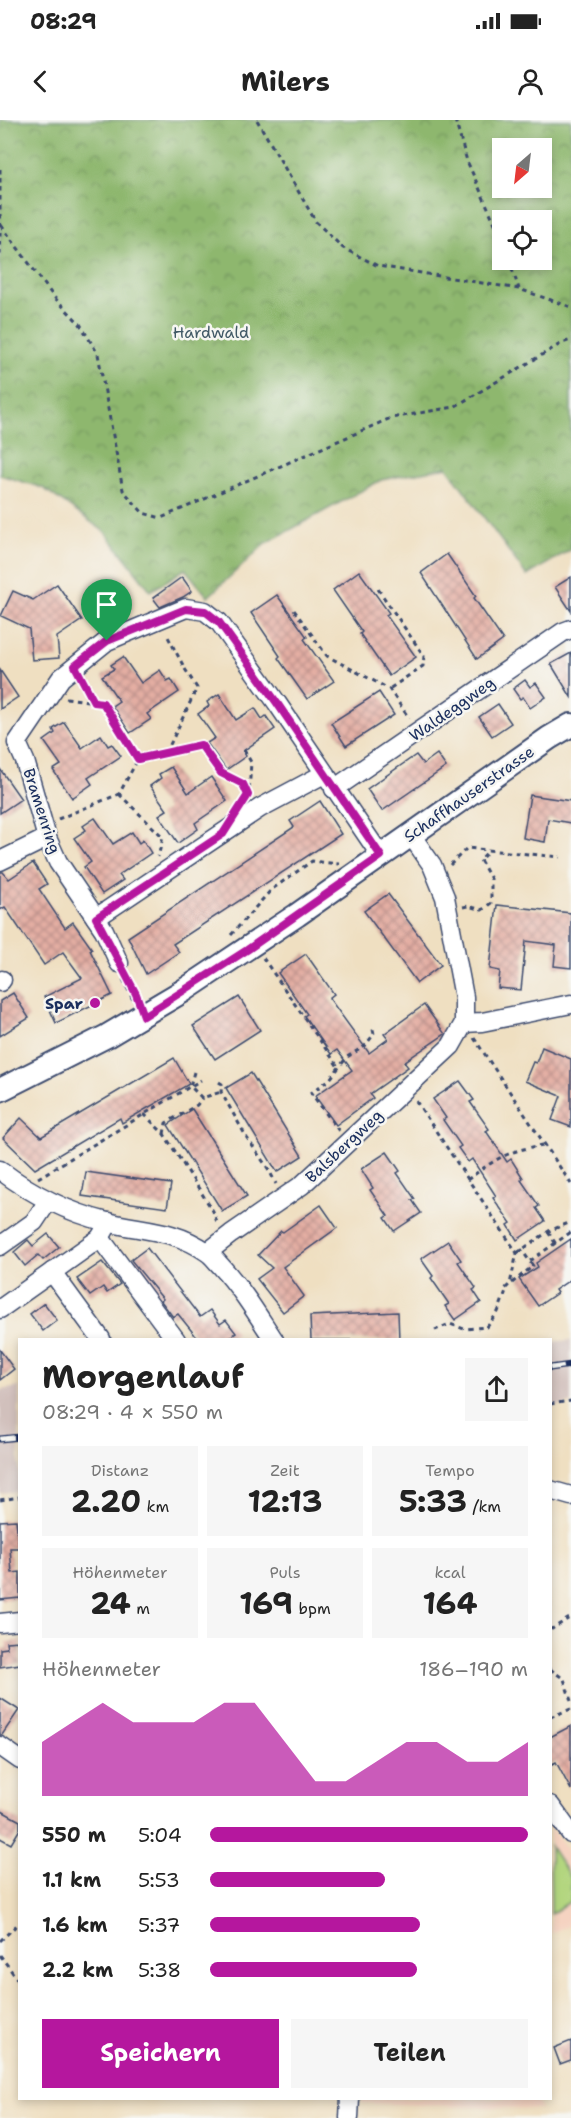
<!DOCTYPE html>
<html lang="de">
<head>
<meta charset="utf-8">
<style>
  body { margin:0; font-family:"Shantell Sans",sans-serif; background:#f6f6f6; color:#222; height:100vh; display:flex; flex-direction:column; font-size:22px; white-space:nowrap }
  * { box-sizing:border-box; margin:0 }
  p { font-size:20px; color:#767676 }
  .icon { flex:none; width:33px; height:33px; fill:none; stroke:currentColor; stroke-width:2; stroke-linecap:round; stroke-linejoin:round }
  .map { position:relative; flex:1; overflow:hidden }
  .details { position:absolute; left:18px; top:1218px; width:534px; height:762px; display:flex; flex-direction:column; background:#fff; border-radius:0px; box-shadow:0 3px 9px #0003 }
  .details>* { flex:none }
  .needle { width:39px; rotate:208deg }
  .buttons { position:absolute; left:492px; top:18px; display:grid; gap:12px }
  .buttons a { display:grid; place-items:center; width:60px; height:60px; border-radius:0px; background:#fff; box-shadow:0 3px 9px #0003; font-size:30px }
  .pin { position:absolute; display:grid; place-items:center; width:51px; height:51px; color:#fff; margin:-62px -26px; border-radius:50% 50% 50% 0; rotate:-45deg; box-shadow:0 0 6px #0007 }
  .pin .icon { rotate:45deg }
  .round { display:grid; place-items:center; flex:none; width:63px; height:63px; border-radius:0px; background:#f6f6f6 }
  .summary { display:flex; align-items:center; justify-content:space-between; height:102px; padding:0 24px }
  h1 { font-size:33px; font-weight:700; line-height:45px }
  .figures { display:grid; grid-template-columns:repeat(3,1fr); gap:9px; height:102px; padding:6px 24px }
  .figures div { display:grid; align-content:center; border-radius:0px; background:#f6f6f6; text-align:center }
  .figures b { font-size:30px; font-weight:700 }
  .figures small { font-size:16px; font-weight:400 }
  .figures p { font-size:16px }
  .chart { height:168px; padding:12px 24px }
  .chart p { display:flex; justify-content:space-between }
  .chart svg { width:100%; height:108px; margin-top:6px; fill:#b5179e; opacity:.7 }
  .primary-button { display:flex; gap:12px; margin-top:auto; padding:12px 24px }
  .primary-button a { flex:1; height:69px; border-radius:0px; background:#b5179e; color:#fff; font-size:24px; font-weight:700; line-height:69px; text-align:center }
  .primary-button a+a { background:#f6f6f6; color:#222 }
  ul { padding:0 24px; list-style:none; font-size:20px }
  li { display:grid; grid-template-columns:96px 72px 1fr; align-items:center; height:45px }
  li i { height:15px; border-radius:8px; background:#b5179e }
  .status { display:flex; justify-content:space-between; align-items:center; height:42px; padding:0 30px; background:#fff; direction:ltr }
  .status svg { height:16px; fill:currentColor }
  header { display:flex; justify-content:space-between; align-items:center; height:78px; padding:0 24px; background:#fff; font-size:27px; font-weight:700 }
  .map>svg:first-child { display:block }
  .built { fill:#f5d3c1 }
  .industrial { fill:#d1c0bc }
  .forest { fill:url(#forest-crowns); stroke:#547366; stroke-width:1.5; fill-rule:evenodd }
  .garden { fill:#b3d67f; stroke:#67826e; stroke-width:1.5 }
  .building { fill:url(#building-cross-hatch) }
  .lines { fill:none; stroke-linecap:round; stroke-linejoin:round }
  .minor-casing { stroke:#3b496d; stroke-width:21 }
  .major-casing { stroke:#3b496d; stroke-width:26 }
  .path { stroke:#3b496d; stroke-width:3; stroke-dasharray:4.5 4.5; stroke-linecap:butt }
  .minor { stroke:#fff; stroke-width:18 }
  .major { stroke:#fff; stroke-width:22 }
  .rail-casing { stroke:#1b2f5e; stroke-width:7 }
  .rail { stroke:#f6f6f2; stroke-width:4.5; stroke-dasharray:14; stroke-linecap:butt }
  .route-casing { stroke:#fff; stroke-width:12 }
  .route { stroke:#b5179e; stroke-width:8 }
  .poi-dot { fill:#b5179e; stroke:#f6f6f2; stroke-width:2 }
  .labels { text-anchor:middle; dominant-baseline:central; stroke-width:5; stroke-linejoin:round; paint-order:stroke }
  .park-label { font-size:16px; fill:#415966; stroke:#f6f6f2 }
  .street-label { font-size:16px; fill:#1b2f5e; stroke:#f6f6f2 }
  .poi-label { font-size:16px; font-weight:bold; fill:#1b2f5e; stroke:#f6f6f2; text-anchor:end }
</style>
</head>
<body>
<div class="status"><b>08:29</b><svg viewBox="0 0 49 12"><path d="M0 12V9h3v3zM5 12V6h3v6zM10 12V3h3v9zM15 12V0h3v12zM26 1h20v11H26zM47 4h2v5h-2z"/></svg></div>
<header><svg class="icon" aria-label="back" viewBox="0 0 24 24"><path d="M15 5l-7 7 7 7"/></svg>Milers<svg class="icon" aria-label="person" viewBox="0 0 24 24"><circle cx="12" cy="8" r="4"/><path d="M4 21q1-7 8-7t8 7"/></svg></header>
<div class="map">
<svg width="571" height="1998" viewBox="0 0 571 1998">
  <defs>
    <pattern id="forest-crowns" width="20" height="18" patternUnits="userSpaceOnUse" patternTransform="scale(1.5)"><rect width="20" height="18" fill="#8eb76e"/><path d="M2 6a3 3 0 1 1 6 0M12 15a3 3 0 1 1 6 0" fill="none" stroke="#73955e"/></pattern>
    <pattern id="building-cross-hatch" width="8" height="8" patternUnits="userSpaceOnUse" patternTransform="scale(1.5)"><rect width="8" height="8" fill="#e4aea3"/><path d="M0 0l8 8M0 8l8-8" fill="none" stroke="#b88e88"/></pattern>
  </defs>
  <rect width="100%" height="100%" fill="#f6f6f2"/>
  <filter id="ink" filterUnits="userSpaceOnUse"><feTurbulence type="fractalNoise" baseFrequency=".0167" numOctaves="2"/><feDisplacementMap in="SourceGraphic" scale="12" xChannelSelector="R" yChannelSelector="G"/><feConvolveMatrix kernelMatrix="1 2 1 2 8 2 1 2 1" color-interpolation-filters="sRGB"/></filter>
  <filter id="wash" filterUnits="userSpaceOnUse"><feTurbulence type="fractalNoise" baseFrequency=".008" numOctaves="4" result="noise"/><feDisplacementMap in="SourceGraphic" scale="24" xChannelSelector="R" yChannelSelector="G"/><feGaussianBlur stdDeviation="1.35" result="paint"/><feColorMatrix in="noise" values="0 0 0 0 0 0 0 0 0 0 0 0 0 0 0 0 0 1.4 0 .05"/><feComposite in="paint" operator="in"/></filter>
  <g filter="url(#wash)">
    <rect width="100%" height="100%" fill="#efdfc1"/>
    <g class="built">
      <polygon points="550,1706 571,1735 571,1805 551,1813"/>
      <polygon points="362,1979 536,1979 541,1989 362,1983"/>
    </g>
    <g class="industrial">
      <polygon points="571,1220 571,1283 551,1287 551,1222"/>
      <polygon points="19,1267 19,1371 0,1373 0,1270"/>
    </g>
    <path class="forest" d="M 0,0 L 571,0 L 571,429 L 527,456 L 447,347 L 381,360 L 266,423 L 208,477 L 185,449 L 151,471 L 105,412 L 43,368 L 0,355 ZM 502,28 L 542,28 L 542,68 L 502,68 ZM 502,100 L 542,100 L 542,140 L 502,140 Z"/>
    <polygon class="garden" points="550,1726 571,1759 571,1781 551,1794"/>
    <g id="blocks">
      <g class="building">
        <polygon points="447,434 476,476 474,478 503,520 477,539 421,453"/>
        <polygon points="359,451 389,493 386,495 416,537 389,556 360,514 362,512 333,470"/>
        <polygon points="182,457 192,471 183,477 160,487 153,478"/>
        <polygon points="571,457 571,491 555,467"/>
        <polygon points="57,464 82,500 57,517 59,538 32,540 29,509 1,496 13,471 33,480"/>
        <polygon points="277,475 307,517 304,519 334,561 307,579 278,538 280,536 251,493"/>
        <polygon points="571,533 571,577 551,544"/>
        <polygon points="123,537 141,563 160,550 167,561 171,559 179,572 147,594 151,599 130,613 112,586 119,581 102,556 114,549 111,545"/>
        <polygon points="0,550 18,577 0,589"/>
        <polygon points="525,560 530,567 536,563 546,577 530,588 523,577 520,579 513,569"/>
        <polygon points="379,572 394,595 346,626 331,603"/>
        <polygon points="219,574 236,600 255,588 262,599 266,596 275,609 243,631 246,636 226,650 207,623 215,618 198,594 209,586 207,582"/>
        <polygon points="498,584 511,603 492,616 479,597"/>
        <polygon points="64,602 82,628 101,615 108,626 112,624 121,636 88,658 92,664 72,678 53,650 61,645 44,621 55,613 53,609"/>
        <polygon points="437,634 446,647 382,691 367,669 416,635 423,644"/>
        <polygon points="171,647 188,673 211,657 227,681 195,703 198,709 178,723 159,695 167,690 150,666 161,658 159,654"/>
        <polygon points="0,649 21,679 0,693"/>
        <polygon points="530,675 571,681 571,703 548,699 545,722 523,718"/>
        <polygon points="320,681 341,714 173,824 179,832 146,854 128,817 294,707 290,701"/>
        <polygon points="95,698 113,724 132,712 139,723 143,720 151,733 119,755 123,760 102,774 84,747 91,742 74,718 86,710 83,706"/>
        <polygon points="33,743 47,764 39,769 65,808 73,802 92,829 90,830 112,875 56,903 44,877 82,858 63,832 44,845 5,787 0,790 0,752 3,752 9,759"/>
        <polygon points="388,774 441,845 417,863 364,791"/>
        <polygon points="497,785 571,793 571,848 554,846 556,825 526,821 521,870 498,868 500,851 490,849"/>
        <polygon points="306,834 334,874 329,878 369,933 388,919 384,914 424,885 445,914 404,942 408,947 370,974 373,978 336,1005 315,976 352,950 337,930 331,934 304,896 307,894 278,853"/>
        <polygon points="13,873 29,898 0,916 0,881"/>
        <polygon points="239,877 260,910 215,939 193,906"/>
        <polygon points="542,927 571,939 571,1007 552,1000 561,976 525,961 533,942 536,943"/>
        <polygon points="174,938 189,964 122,1003 120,998 35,1049 3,1018 21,998 41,1017"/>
        <polygon points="251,953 302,1036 277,1052 226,968"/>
        <polygon points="460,961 474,980 470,982 489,1009 486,1011 507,1042 511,1039 523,1058 521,1060 539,1086 536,1088 545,1101 517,1120 508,1105 511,1103 493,1078 496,1076 472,1039 468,1042 458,1028 461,1026 443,1000 446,998 433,979"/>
        <polygon points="192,989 247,1076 222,1091 168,1005"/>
        <polygon points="387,1032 400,1051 397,1053 415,1079 412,1080 421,1093 394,1111 385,1098 388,1096 370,1070 373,1068 361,1049"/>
        <polygon points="86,1052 171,1064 167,1088 82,1076"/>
        <polygon points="321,1085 337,1108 283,1147 304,1176 283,1192 257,1159 272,1148 258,1135 281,1111 283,1112"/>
        <polygon points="48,1114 59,1127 43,1140 38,1135 25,1146 14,1132 28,1120 33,1126"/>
        <polygon points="571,1119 571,1159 555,1170 557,1173 538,1186 519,1159 538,1147 536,1143"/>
        <polygon points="448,1121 461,1140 458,1142 476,1168 473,1170 481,1182 455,1200 445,1186 449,1184 431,1158 433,1156 421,1139"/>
        <polygon points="147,1128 200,1197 210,1190 220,1204 226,1200 236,1213 226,1220 199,1220 178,1194 173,1197 161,1181 163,1179 131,1140"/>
        <polygon points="102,1142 120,1164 107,1173 103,1167 90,1176 77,1159"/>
        <polygon points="44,1183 57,1200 43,1211 30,1194"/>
        <polygon points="398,1192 399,1220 311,1220 310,1196"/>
        <polygon points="0,1230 14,1249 0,1260"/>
        <polygon points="16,1400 19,1428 10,1428 12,1453 20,1452 20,1478 0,1480 0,1401"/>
        <polygon points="20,1521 20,1544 0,1547 0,1529 7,1528 6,1522"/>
        <polygon points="0,1578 19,1590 2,1615 0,1615"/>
        <polygon points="571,1606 571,1670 556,1642 550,1645 550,1617"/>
        <polygon points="0,1690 20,1701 20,1709 11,1724 0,1718"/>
        <polygon points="571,1921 571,1940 560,1944 554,1928"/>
      </g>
    </g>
  </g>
  <g filter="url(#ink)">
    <use href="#blocks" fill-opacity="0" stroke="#3b496d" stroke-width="1.5"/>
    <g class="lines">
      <defs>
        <g id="minor">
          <polyline points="334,669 563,512 571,509"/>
          <polyline points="0,741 47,718"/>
          <polyline points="96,798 260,688 324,654"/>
          <polyline points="119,843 104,810 58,742 47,718 25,641 17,623 61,558 107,521 186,488 205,491 219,502 277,583 381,736"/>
          <polyline points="0,862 2,860"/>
          <polyline points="464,903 482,902 571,884"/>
          <path d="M 0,1050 C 33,1075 67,1092 107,1102 C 144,1111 174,1109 207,1132 C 212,1135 216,1141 220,1145 C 241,1168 257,1194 274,1220"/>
          <polyline points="100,1118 176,1220"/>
          <polyline points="0,1126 34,1102 48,1081"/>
          <polyline points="208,1132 231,1114 302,1065 451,926 464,903 464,877 445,777 432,745 411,715"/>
          <polyline points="52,1152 101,1219"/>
          <polyline points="0,1189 100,1118 109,1102"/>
          <polyline points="550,1370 571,1376"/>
          <polyline points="0,1503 20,1501"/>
          <polyline points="0,1626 20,1640"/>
          <polyline points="550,1685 571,1714"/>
          <polyline points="349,1998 350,1978"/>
        </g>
        <polyline id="major" points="0,970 107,916 183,871 297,795 549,618 571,605"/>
      </defs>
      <use href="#minor" class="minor-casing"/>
      <use href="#major" class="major-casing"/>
      <g class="path">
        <polyline points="257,0 316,102 343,128 378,146 519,169 571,187"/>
        <polyline points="455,0 467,41 502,119"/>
        <polyline points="0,49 0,138"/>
        <polyline points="1,105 53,176 80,204 98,234 123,370 143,393 161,398 391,298 454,287 562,223 571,220"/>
        <polyline points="509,140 519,169"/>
        <polyline points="378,469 424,536 423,546 389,569"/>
        <polyline points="294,490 327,536 389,569 409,598"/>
        <polyline points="82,560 94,582"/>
        <polyline points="66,578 103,583 138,639"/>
        <polyline points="244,630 251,642 249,673"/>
        <polyline points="166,633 197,568 185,549 167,515"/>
        <polyline points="119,674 163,717 158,737"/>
        <polyline points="58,699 119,674 138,639 202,625 221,653 243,664 248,675 247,677"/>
        <polyline points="450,745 467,728 560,737"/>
        <polyline points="463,787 468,786 482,790 491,783 491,759 480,740 489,730"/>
        <polyline points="231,815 271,770 312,741 339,744"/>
        <polyline points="263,838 339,948"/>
        <polyline points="128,856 138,877"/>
        <polyline points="123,859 133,880"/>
        <polyline points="474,918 571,1064"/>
        <polyline points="194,952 190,966 202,978 221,972"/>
        <polyline points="219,962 222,964 221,972 247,1018 269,1050 276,1064"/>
        <polyline points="416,981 517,1133 510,1164 505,1169 506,1171 498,1192 487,1207 464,1209 450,1204 435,1210"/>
        <polyline points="144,994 164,1014 213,1091 218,1105"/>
        <polyline points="339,1011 311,973 330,959 347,937 365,926 374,914 372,905"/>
        <polyline points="164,1014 166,1003 197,985 202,978"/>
        <polyline points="38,1058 201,960"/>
        <path d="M 467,1060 C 497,1038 507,1031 543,1025"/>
        <polyline points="548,1112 556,1124"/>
        <polyline points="517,1133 549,1111 571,1102"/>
        <polyline points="530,1141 571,1112"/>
        <polyline points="512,1163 533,1146 521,1129"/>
        <polyline points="550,1284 571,1281"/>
        <polyline points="0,1380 20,1377"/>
        <polyline points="550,1508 552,1509 571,1497"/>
        <polyline points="550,1549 564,1559 571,1581"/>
        <polyline points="550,1597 571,1589"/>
        <polyline points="0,1821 20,1802"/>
        <polyline points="0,1835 20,1863"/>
      </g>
      <use href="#minor" class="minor"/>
      <use href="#major" class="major"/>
      <defs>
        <g id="rail">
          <polyline points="550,1248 571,1245"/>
          <polyline points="0,1319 20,1317"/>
        </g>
      </defs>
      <use href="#rail" class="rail-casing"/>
      <use href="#rail" class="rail"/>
    </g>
  </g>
  <g class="lines" filter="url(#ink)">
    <defs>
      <polygon id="route" points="186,489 205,491 219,502 277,583 381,736 247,830 144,896 136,874 96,798 223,714 248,675 243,664 221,653 201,625 138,639 103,583 94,582 75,546 107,521"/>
    </defs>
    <use href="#route" class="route-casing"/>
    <use href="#route" class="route"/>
  </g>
  <circle class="poi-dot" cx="95" cy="883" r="6"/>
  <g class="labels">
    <g class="park-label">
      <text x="211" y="212">Hardwald</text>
    </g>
    <g class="street-label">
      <text transform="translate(452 589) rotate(-35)">Waldeggweg</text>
      <text transform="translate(469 674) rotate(-35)">Schaffhauserstrasse</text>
      <text transform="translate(42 691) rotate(72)">Bramenring</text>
      <text transform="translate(344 1026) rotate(-43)">Balsbergweg</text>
    </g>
    <g class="poi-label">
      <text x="83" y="883">Spar</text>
    </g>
  </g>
</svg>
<div class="buttons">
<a><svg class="needle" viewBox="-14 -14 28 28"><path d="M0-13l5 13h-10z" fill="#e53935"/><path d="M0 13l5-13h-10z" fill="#767676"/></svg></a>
<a><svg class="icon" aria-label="locate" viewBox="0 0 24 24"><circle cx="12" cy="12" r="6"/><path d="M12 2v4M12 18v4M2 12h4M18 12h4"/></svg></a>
</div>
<div class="pin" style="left:107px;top:521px;background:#1e9e55"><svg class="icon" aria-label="arrive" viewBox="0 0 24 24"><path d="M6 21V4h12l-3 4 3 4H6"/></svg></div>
<section class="details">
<div class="summary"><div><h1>Morgenlauf</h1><p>08:29 · 4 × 550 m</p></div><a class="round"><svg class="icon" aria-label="share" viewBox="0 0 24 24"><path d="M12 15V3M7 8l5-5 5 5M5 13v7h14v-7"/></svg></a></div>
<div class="figures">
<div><p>Distanz</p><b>2.20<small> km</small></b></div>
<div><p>Zeit</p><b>12:13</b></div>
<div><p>Tempo</p><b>5:33<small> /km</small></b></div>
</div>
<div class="figures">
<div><p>Höhenmeter</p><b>24<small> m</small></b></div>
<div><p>Puls</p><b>169<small> bpm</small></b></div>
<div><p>kcal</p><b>164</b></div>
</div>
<div class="chart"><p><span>Höhenmeter</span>186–190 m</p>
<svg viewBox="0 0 160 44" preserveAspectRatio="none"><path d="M0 44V22L10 14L20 6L30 14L40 14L50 14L60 6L70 6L80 22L90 38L100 38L110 30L120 22L130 22L140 30L150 30L160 22V44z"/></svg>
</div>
<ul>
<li><b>550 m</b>5:04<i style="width:100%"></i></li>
<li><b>1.1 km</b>5:53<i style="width:55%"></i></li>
<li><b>1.6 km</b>5:37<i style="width:66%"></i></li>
<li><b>2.2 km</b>5:38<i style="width:65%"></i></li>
</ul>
<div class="primary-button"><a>Speichern</a><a>Teilen</a></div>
</section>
</div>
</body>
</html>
